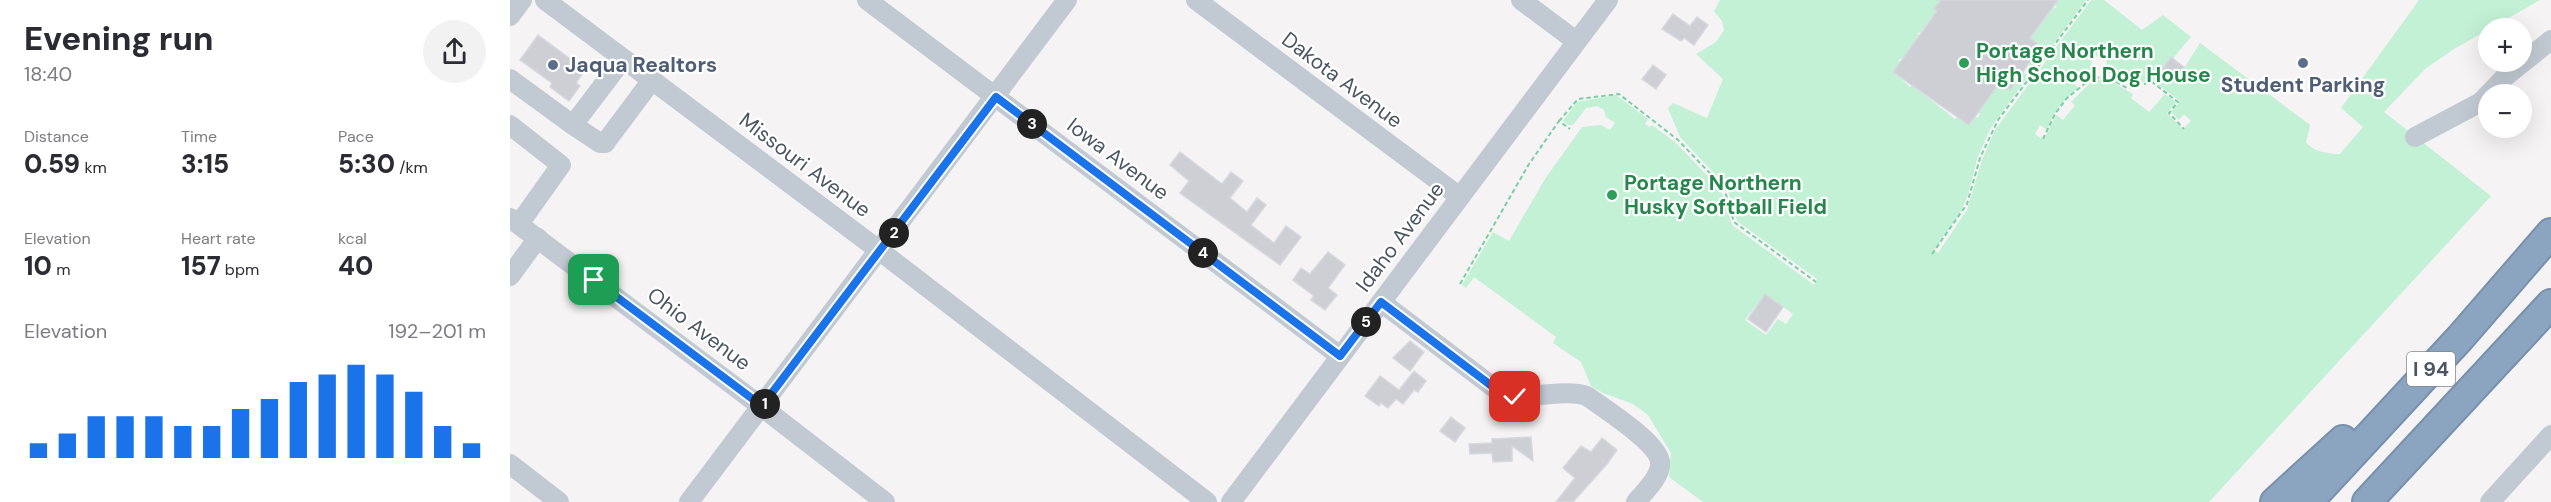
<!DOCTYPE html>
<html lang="en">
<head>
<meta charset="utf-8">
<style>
  body { margin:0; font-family:"DM Sans",sans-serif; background:#f2f2f3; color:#2b2b33; height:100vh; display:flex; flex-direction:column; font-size:22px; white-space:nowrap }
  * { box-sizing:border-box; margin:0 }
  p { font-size:20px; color:#7c7c81 }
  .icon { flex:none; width:33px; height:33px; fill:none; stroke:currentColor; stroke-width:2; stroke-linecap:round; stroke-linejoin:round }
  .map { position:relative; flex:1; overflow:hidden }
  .sheet { display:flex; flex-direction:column; background:#fff; width:510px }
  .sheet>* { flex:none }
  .tools { position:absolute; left:1968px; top:18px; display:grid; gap:12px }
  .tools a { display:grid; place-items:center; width:54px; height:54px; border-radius:50%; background:#fff; box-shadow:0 6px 24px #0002; font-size:30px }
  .pin { position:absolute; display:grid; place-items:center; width:51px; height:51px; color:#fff; margin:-26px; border-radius:12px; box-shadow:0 3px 9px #0006 }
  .km { position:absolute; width:30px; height:30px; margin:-15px; border-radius:50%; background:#222; color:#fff; font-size:16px; line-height:30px; text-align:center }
  .round { display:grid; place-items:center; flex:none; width:63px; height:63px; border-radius:32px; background:#f2f2f3 }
  .overview { display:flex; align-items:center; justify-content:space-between; height:102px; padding:0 24px }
  h1 { font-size:33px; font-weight:800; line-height:45px }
  .metrics { display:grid; grid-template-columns:repeat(3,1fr); gap:9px; height:102px; padding:6px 24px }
  .metrics div { display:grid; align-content:center }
  .metrics b { font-size:26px; font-weight:800 }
  .metrics small { font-size:16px; font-weight:400 }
  .metrics p { font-size:16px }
  .chart { height:168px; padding:12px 24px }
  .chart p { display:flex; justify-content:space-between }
  .chart svg { width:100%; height:108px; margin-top:6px; stroke:#1a73e8; stroke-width:6 }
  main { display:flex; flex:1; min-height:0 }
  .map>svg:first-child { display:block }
  .green { fill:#c3f1d5; fill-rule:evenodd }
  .building { fill:#cdcfd5; stroke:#d7d9de; stroke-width:1.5 }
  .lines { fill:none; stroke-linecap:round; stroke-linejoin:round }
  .highway-casing { stroke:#7690ad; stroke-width:32 }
  .path { stroke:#7ad0a6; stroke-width:2; stroke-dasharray:4.5 3; stroke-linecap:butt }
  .minor { stroke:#c1cad2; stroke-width:20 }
  .highway { stroke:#8ba5c1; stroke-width:28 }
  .route-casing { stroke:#fff; stroke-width:12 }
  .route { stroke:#1a73e8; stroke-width:8 }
  .leisure-dot { fill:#2e9e5b; stroke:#fff; stroke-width:2 }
  .service-dot { fill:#5c6f8a; stroke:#fff; stroke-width:2 }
  .labels { text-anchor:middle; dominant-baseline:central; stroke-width:4.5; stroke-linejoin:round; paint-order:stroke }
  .shield { fill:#fff; stroke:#808990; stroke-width:1.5 }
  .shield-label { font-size:20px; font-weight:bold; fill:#4a5661 }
  .leisure-label { font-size:21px; font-weight:bold; fill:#27864d; stroke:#fff; text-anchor:start }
  .service-label { font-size:21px; font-weight:bold; fill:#4e5e75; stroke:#fff; text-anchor:start }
  .street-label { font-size:21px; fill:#4a5661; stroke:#fff }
</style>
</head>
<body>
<main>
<section class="sheet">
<div class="overview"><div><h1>Evening run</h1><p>18:40</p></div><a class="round"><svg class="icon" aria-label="share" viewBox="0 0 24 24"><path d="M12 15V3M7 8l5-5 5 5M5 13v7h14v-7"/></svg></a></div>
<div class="metrics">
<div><p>Distance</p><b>0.59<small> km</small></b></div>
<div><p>Time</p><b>3:15</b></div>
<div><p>Pace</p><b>5:30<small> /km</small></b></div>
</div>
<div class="metrics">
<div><p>Elevation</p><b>10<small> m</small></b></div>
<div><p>Heart rate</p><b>157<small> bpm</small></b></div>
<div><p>kcal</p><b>40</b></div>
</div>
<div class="chart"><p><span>Elevation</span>192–201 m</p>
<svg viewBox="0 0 160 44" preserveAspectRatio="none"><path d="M5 44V38M15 44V34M25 44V27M35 44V27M45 44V27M55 44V31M65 44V31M75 44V24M85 44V20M95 44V13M105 44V10M115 44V6M125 44V10M135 44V17M145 44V31M155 44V38"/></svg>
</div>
</section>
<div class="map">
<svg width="2041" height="502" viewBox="0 0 2041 502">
  <rect width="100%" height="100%" fill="#f5f3f3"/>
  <g class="green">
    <path d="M 1210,0 L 1434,0 L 1411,32 L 1407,34 L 1409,36 L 1393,58 L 1388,60 L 1390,62 L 1384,72 L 1400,87 L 1402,85 L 1445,119 L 1447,117 L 1459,125 L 1465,116 L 1468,118 L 1470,114 L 1468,112 L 1488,85 L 1500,90 L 1512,72 L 1519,75 L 1480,129 L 1467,159 L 1458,195 L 1449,215 L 1424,250 L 1428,253 L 1457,210 L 1472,160 L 1485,130 L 1581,0 L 1594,0 L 1632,30 L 1653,15 L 1681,37 L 1652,71 L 1666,81 L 1690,43 L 1800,125 L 1796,142 C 1803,152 1819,154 1830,154 L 1853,127 L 1831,108 L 1909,0 L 2030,0 L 1944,49 L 1915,69 L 1874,112 L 1981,196 L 1699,502 L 1193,502 L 1159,477 L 1161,453 L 1138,415 L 1123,404 L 1093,393 L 1081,386 L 1071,362 L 1043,343 L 1046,337 L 964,277 L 956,288 L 952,285 L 983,232 L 999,241 L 1035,179 L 1072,127 L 1091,125 L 1100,130 L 1105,123 L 1096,117 L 1094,110 L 1087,106 L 1076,108 L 1063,125 L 1058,125 L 1053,121 L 1067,102 L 1106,95 L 1138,119 L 1135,124 L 1139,127 L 1142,125 L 1166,143 L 1211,190 L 1222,225 L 1304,285 L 1307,279 L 1227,221 L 1217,187 L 1170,137 L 1158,108 L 1163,103 L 1197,118 L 1213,79 L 1186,54 L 1206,42 L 1214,30 L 1212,21 L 1204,11 ZM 1582,56 L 1595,56 L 1599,74 L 1603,68 L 1618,76 L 1614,83 L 1618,85 L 1642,80 L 1670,101 L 1661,112 L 1669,120 L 1674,114 L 1681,121 L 1673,129 L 1657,113 L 1666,102 L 1655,94 L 1639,112 L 1621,98 L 1623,94 L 1597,79 L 1583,80 L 1561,102 L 1565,105 L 1553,120 L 1546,115 L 1534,140 L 1525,134 L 1530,125 L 1537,130 C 1544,111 1553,101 1568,88 L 1563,82 L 1574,71 L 1580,76 ZM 1255,294 L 1283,314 L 1276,324 L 1268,319 L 1256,335 L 1235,320 Z"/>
    <polygon points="1548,0 1576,0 1525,69 1518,64 1530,46 1520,38 1542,9 1547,7 1545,5"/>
  </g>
  <g class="building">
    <polygon points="1431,0 1548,0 1520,38 1530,46 1513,72 1500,90 1488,85 1459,125 1383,72 1427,11 1424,9"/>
    <polygon points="1163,14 1180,26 1187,17 1198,25 1184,45 1174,38 1171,41 1152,29"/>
    <polygon points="28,35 75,70 66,83 70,86 59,101 40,87 42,83 10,60"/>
    <polygon points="1661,57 1675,68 1666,81 1651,71"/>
    <polygon points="1143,65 1156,75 1146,89 1132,79"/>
    <polygon points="670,152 712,184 721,172 733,181 720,198 737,212 747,198 756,205 741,225 764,243 776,226 791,237 770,265 670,193 679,181 660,165"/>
    <polygon points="818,252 835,265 818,288 827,295 815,310 801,300 804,296 783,280 791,268 800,274"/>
    <polygon points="1255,294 1273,307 1256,332 1238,319"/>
    <polygon points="900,341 914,352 900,371 883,358"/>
    <polygon points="904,371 916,381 908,392 904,390 893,404 886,399 878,408 871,403 869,406 855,396 870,376 889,390"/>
    <polygon points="941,417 955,428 945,442 930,431"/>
    <polygon points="1021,437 1023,461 1002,446 1002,461 983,462 982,453 960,454 959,444 982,443 982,439"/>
    <polygon points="1092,438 1107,450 1097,464 1063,502 1046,502 1065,478 1053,468 1071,446 1081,452"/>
  </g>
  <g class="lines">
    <defs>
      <g id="highway">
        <polyline points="1765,502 1833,440"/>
        <polyline points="1798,502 1950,338 2041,233"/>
        <polyline points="1857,502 2041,304"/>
      </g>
    </defs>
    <use href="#highway" class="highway-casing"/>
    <g class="path">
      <polyline points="1049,121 1068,99 1109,94 1168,140 1214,188 1224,222 1306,282"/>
      <polyline points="1533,139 1545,114 1557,98 1582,78 1597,77 1617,88 1642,82 1668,102 1659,113 1674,129"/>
      <polyline points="1422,254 1457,204 1470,158 1488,120 1578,0"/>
      <polyline points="950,284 1019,164 1049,121 1060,129"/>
    </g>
    <g class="minor">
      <polyline points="35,0 370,251 697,502"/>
      <polyline points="357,0 830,356"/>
      <polyline points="686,0 950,197"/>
      <polyline points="1011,0 1066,41"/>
      <polyline points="0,16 12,0"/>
      <polyline points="0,79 63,125 113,59"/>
      <polyline points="0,125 51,165 9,224"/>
      <polyline points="63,125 90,143 95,143 142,80"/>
      <polyline points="1905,137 1971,102 1996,76 2041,40"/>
      <polyline points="0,218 252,407 375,502"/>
      <polyline points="0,276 28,238"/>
      <path d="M 871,302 L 987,390 C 1015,404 1048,387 1077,396 C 1093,408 1148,442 1150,462 C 1152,476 1134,492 1126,502"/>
      <polyline points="0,464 49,502"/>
      <polyline points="179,502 557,0"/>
      <polyline points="721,502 1098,0"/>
      <polyline points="1980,502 2041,435"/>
    </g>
    <use href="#highway" class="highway"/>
  </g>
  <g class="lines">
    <defs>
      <polyline id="route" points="84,280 252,406 486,97 830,356 871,302 987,390 1005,397"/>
    </defs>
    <use href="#route" class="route-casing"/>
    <use href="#route" class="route"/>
  </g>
  <g class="leisure-dot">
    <circle cx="1454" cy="63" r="6"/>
    <circle cx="1102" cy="195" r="6"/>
  </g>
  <g class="service-dot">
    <circle cx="1793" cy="63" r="6"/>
    <circle cx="43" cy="65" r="6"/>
  </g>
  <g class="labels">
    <rect class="shield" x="1897" y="352" width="48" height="34" rx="4.5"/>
    <g class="shield-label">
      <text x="1921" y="369">I 94</text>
    </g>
    <g class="leisure-label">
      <text x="1466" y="51">Portage Northern<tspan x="1466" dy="24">High School Dog House</tspan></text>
      <text x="1114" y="183">Portage Northern<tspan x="1114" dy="24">Husky Softball Field</tspan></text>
    </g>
    <g class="service-label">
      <text x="55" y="65">Jaqua Realtors</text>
      <text x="1793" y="85" text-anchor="middle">Student Parking</text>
    </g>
    <g class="street-label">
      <text transform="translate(832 80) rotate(37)">Dakota Avenue</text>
      <text transform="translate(608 159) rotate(37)">Iowa Avenue</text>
      <text transform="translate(295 165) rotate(37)">Missouri Avenue</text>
      <text transform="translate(890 237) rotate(-53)">Idaho Avenue</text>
      <text transform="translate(189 329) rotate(37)">Ohio Avenue</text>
    </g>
  </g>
</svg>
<div class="tools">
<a>+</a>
<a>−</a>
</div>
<div class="pin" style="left:84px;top:280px;background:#1e9e55"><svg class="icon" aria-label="arrive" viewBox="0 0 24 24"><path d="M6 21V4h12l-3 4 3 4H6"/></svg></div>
<div class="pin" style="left:1005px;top:397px;background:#d93025"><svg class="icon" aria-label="check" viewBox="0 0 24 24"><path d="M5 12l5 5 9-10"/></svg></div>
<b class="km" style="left:255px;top:404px">1</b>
<b class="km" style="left:384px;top:233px">2</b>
<b class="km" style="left:522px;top:124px">3</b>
<b class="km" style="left:693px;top:253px">4</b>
<b class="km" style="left:856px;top:322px">5</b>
</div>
</main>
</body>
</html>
